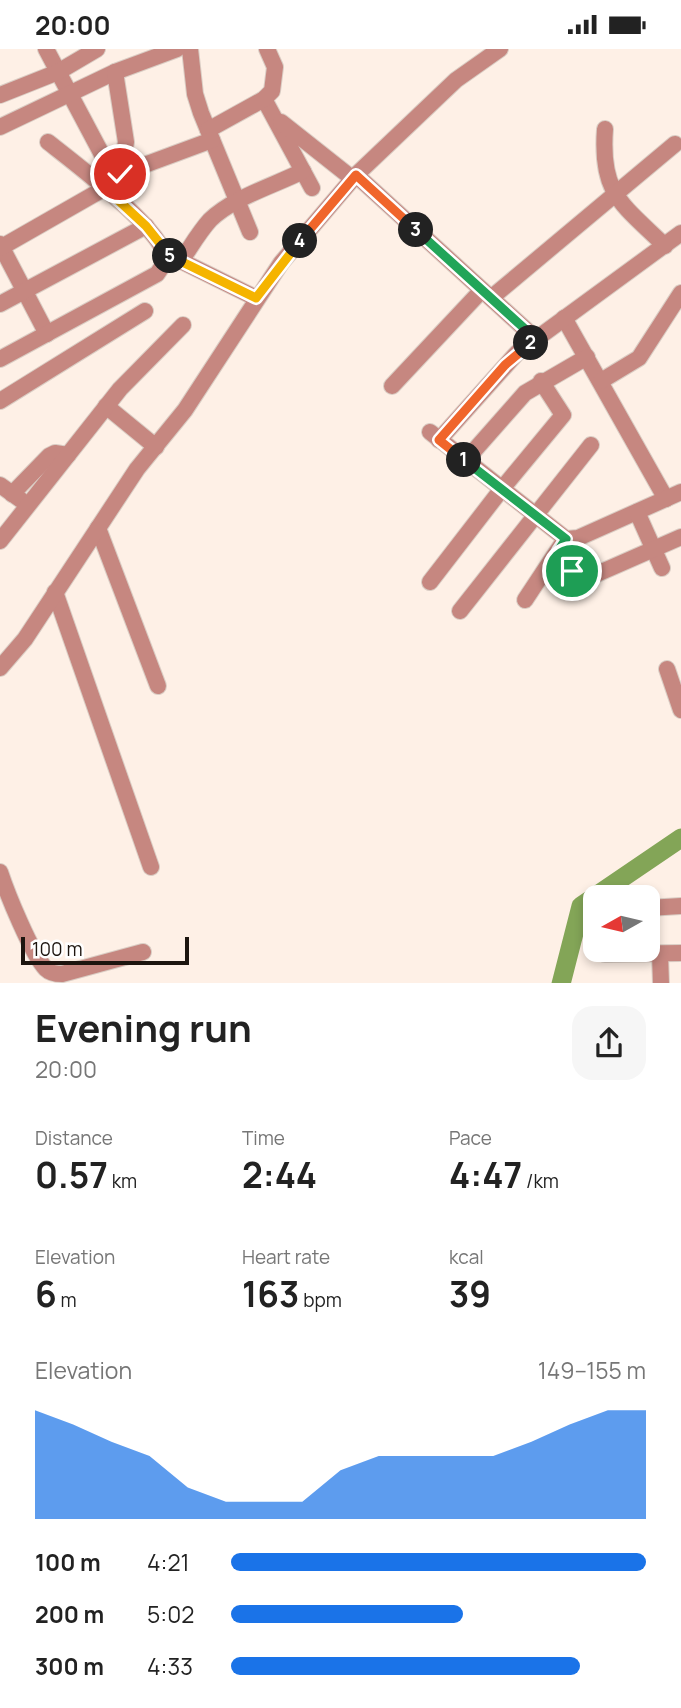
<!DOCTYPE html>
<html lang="en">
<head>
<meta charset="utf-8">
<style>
  body { margin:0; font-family:Manrope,sans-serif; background:#f6f6f6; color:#222; height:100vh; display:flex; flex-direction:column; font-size:26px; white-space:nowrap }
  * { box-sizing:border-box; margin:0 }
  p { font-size:23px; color:#767676 }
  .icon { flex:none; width:38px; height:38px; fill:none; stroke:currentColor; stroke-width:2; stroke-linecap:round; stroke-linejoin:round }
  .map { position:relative; height:934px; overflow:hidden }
  .drawer { display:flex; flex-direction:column; background:#fff; flex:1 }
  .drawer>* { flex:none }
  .needle { width:46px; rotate:262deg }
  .buttons { position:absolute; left:583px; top:836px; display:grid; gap:14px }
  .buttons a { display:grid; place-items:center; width:77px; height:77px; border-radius:14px; background:#fff; box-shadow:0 4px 10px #0003; font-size:35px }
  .scale { position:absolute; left:21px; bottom:18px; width:168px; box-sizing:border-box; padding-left:7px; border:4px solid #1d150f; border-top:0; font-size:19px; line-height:24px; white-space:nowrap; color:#1d150f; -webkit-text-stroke:5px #fff; paint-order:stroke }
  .pin { position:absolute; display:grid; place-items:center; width:60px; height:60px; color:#fff; margin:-30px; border:4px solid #fff; border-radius:50%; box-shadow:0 2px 7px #0007 }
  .km { position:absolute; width:35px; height:35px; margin:-18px; border-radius:50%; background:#222; color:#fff; font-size:19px; line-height:35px; text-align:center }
  .round { display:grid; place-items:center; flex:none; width:74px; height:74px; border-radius:21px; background:#f6f6f6 }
  .overview { display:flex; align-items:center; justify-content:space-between; height:119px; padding:0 35px }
  h1 { font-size:38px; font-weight:700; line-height:52px }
  .figures { display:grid; grid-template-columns:repeat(3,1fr); gap:10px; height:119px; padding:7px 35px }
  .figures div { display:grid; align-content:center }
  .figures b { font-size:35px; font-weight:700 }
  .figures small { font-size:19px; font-weight:400 }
  .figures p { font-size:19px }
  .chart { height:196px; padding:14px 35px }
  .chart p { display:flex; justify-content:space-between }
  .chart svg { width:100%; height:126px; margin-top:7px; fill:#1a73e8; opacity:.7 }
  ul { padding:0 35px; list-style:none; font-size:23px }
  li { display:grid; grid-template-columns:112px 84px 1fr; align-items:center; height:52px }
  li i { height:18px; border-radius:9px; background:#1a73e8 }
  .status { display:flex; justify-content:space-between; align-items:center; height:49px; padding:0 35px; background:#fff; direction:ltr }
  .status svg { height:19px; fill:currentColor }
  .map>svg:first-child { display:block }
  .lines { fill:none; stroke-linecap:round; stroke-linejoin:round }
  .river { stroke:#83a557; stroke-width:19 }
  .minor-casing { stroke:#dacdc4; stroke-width:18 }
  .minor { stroke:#c68780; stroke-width:16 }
  .split-1-casing { stroke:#fff; stroke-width:14 }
  .split-2-casing { stroke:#fff; stroke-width:14 }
  .split-3-casing { stroke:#fff; stroke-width:14 }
  .split-4-casing { stroke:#fff; stroke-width:14 }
  .split-5-casing { stroke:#fff; stroke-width:14 }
  .split-6-casing { stroke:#fff; stroke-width:14 }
  .split-1 { stroke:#22a559; stroke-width:9 }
  .split-2 { stroke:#f0652b; stroke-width:9 }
  .split-3 { stroke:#22a559; stroke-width:9 }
  .split-4 { stroke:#f0652b; stroke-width:9 }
  .split-5 { stroke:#f5b400; stroke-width:9 }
  .split-6 { stroke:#f5b400; stroke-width:9 }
</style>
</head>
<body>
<div class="status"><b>20:00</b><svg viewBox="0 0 49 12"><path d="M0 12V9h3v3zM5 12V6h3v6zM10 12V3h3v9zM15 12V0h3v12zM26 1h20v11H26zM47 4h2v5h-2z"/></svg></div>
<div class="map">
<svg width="681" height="935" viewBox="0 0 681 935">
  <rect width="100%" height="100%" fill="#fef0e6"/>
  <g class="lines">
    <polyline class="river" points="561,935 581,857 681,789"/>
    <defs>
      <g id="minor">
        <polyline points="46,0 115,130"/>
        <polyline points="190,0 195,45 201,64 250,183"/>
        <polyline points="0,46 58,23 97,0"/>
        <polyline points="264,50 312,139"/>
        <polyline points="281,73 353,130"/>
        <polyline points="0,78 115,23 177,0"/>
        <path d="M 605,80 C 600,145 622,155 665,197"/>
        <polyline points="208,81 264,50 272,42 275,18 267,0"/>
        <polyline points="120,125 212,91"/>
        <polyline points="356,126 536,290"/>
        <polyline points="0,195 47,285"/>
        <polyline points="0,199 105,139 120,125 126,93 115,23"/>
        <polyline points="173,208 256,249"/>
        <path d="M 181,212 C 190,199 199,183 210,171 C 234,148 273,137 303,122"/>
        <polyline points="491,249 675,95"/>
        <polyline points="0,255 146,177"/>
        <polyline points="564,269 666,450"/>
        <path d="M 0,310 L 157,225 L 166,212 C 167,183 73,113 48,93"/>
        <polyline points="601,332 639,309 681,244"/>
        <polyline points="392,337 482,241"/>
        <polyline points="0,352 145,262"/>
        <polyline points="106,357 156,398"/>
        <polyline points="430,383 566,490 578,489 681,443"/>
        <polyline points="439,391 517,304 681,184"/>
        <polyline points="465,412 525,344 587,308"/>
        <polyline points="0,436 21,451"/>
        <polyline points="12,445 49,407 55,404 68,406"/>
        <polyline points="637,463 662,519"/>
        <polyline points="98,479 158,637"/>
        <polyline points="0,492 120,340 183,276"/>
        <polyline points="558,502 572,522 581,529 590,528 681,488"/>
        <polyline points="430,533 501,441 563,366 541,332"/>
        <polyline points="55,543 151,818"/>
        <polyline points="525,551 562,495"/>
        <polyline points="460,562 591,396"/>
        <polyline points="0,619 25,590 137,420 185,361 281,214 356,126 456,31 500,0"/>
        <polyline points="667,620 681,661"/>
        <path d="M 0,823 C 7,844 31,904 46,920 C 50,924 56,925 62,925 L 143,903"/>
        <polyline points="648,859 681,857"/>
        <polyline points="605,905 681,904"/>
        <polyline points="660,905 661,935"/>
      </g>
    </defs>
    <use href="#minor" class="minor-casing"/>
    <use href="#minor" class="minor"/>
  </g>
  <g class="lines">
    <defs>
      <polyline id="split-1" points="464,411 566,490 558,502 572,522"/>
      <polyline id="split-2" points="464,411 439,391 505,316 531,294"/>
      <polyline id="split-3" points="416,181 536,290 531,294"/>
      <polyline id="split-4" points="300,192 356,126 416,181"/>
      <polyline id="split-5" points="170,207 256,249 300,192"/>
      <polyline id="split-6" points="120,125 105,139 146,177 170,207"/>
    </defs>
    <use href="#split-1" class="split-1-casing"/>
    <use href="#split-2" class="split-2-casing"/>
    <use href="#split-3" class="split-3-casing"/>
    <use href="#split-4" class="split-4-casing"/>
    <use href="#split-5" class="split-5-casing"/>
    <use href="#split-6" class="split-6-casing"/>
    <use href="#split-1" class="split-1"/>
    <use href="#split-2" class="split-2"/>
    <use href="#split-3" class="split-3"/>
    <use href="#split-4" class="split-4"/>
    <use href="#split-5" class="split-5"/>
    <use href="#split-6" class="split-6"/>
  </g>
</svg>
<div class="buttons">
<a><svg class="needle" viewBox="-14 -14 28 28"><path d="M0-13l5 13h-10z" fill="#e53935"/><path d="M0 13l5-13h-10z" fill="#767676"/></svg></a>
</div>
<div class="scale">100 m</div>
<div class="pin" style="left:572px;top:522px;background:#1e9e55"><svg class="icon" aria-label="arrive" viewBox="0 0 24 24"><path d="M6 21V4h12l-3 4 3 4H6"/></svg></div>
<div class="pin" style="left:120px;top:125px;background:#d93025"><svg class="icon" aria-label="check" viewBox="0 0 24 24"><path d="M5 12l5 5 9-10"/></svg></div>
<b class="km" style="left:464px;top:411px">1</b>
<b class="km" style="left:531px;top:294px">2</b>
<b class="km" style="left:416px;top:181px">3</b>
<b class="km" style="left:300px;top:192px">4</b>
<b class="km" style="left:170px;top:207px">5</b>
</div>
<section class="drawer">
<div class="overview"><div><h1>Evening run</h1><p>20:00</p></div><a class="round"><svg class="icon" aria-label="share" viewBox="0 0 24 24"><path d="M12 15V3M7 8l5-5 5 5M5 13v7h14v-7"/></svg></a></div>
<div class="figures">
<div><p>Distance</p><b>0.57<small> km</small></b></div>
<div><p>Time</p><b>2:44</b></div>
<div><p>Pace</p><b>4:47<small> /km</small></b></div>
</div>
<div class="figures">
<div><p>Elevation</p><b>6<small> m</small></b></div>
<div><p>Heart rate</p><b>163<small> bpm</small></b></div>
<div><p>kcal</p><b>39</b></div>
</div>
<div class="chart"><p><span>Elevation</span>149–155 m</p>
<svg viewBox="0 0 160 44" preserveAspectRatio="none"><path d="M0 44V6L10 11L20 17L30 22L40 33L50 38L60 38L70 38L80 27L90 22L100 22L110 22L120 22L130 17L140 11L150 6L160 6V44z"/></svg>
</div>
<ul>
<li><b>100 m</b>4:21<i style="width:100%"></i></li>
<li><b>200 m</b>5:02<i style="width:56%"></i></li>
<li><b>300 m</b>4:33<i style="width:84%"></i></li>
</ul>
</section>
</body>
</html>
